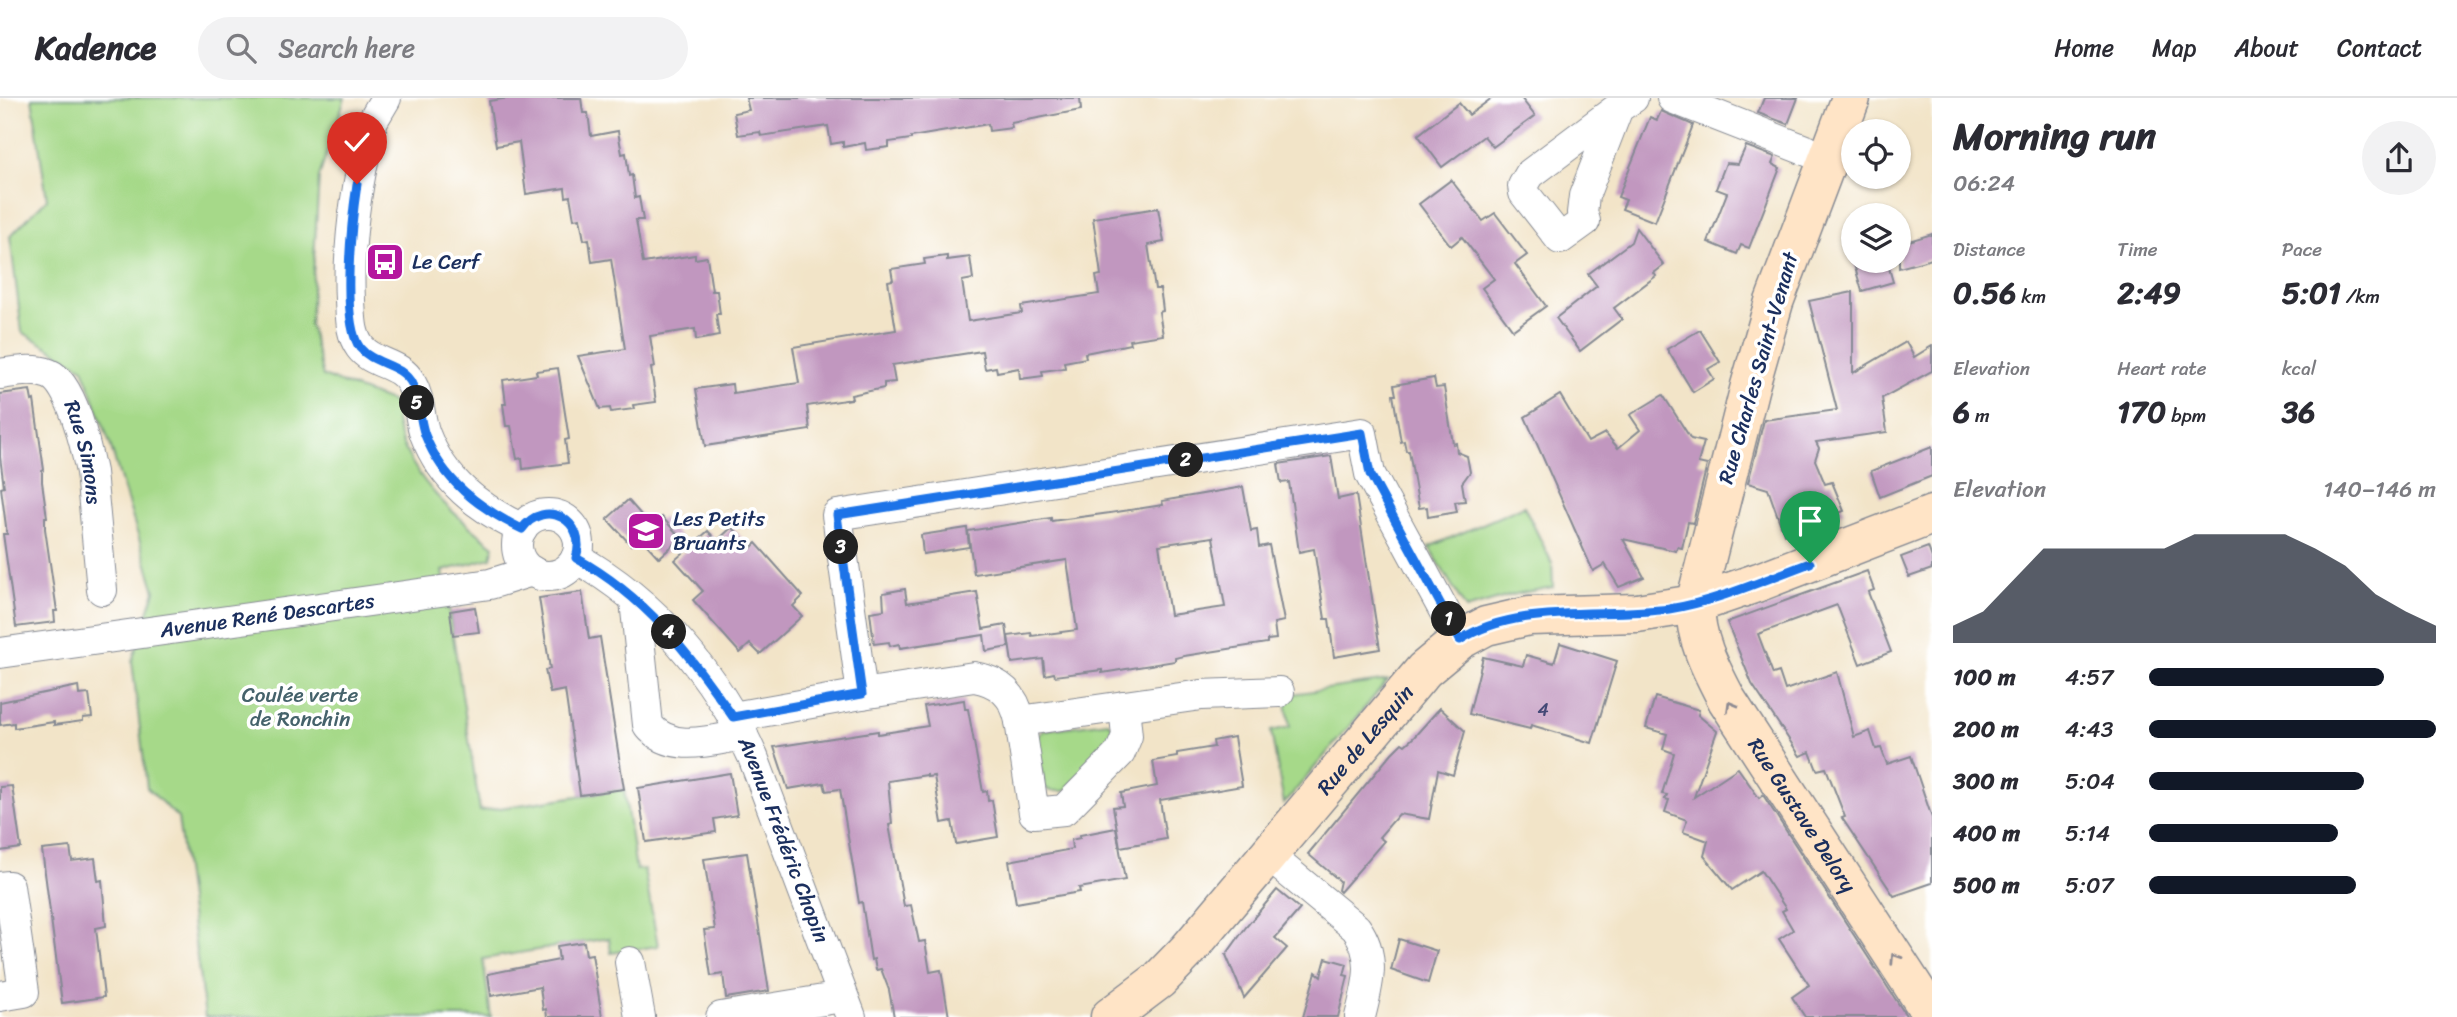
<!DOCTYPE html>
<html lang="en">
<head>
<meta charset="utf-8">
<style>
  body { margin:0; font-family:Sriracha,sans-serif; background:#f2f2f3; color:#2b2b33; height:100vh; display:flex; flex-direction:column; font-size:26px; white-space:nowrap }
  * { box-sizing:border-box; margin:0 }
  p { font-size:23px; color:#7c7c81 }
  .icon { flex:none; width:38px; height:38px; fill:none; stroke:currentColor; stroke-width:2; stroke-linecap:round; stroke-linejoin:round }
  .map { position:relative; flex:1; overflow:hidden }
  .details { display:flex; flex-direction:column; background:#fff; width:525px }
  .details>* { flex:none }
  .controls { position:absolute; left:1841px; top:21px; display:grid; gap:14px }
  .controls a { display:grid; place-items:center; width:70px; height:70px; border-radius:50%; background:#fff; box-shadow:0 2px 5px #0004; font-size:35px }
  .pin { position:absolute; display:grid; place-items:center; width:60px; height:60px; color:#fff; margin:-72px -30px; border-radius:50% 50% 50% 0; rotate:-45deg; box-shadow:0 0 7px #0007 }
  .pin .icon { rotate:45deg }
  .km { position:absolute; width:35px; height:35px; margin:-18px; border-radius:50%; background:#222; color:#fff; font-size:19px; line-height:35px; text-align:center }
  .round { display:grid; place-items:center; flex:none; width:74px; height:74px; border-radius:37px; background:#f2f2f3 }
  .summary { display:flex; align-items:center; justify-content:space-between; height:119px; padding:0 21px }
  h1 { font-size:38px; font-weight:700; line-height:52px }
  .stats { display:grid; grid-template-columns:repeat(3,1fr); gap:10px; height:119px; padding:7px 21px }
  .stats div { display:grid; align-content:center }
  .stats b { font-size:30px; font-weight:700 }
  .stats small { font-size:19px; font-weight:400 }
  .stats p { font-size:19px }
  .chart { height:196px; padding:14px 21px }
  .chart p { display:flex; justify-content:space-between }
  .chart svg { width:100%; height:126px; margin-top:7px; fill:#111827; opacity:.7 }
  ul { padding:0 21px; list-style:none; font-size:23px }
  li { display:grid; grid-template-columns:112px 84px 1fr; align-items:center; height:52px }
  li i { height:18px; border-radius:9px; background:#111827 }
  header { display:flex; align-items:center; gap:42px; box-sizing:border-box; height:98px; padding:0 35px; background:#fff; border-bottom:2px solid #e1e1e2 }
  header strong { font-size:33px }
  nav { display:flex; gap:38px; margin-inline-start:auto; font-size:24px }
  .search { width:490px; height:63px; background:#f2f2f3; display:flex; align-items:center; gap:18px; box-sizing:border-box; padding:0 24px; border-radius:38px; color:#7c7c81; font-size:26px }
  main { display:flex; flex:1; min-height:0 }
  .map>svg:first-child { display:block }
  .green { fill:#a6d989; stroke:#608474; stroke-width:2 }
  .building { fill:#c197bf; fill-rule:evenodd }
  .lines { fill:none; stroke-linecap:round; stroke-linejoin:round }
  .street-casing { stroke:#868a93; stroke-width:32 }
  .secondary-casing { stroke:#868a93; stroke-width:41 }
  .street { stroke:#fff; stroke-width:30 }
  .secondary { stroke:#ffe4c6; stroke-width:38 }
  .oneway { stroke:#8d8a92 }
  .route-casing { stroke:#fff; stroke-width:14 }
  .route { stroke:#1a73e8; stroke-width:9 }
  .labels { text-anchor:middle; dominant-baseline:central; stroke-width:7; stroke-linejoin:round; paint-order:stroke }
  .number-label { font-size:18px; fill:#444976 }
  .poi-label { font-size:21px; fill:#1b2f5e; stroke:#fff; text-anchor:start }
  .street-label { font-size:21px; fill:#1b2f5e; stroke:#fff }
  .park-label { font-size:21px; fill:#45626b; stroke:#fff }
</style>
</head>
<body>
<header>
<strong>Kadence</strong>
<div class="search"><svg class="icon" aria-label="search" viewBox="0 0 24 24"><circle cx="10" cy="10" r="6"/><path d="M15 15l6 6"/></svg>Search here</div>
<nav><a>Home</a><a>Map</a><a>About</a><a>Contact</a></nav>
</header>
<main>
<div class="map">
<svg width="1932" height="919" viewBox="0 0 1932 919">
  <rect width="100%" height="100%" fill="#fff"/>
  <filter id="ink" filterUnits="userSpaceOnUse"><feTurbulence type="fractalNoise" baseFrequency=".0143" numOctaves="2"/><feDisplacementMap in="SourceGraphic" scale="14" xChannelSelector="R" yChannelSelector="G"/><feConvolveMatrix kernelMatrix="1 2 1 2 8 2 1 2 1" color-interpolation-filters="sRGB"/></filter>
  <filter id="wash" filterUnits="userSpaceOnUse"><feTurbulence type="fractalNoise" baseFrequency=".00686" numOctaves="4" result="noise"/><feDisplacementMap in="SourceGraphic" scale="28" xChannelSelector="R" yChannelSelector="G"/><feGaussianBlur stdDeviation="1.57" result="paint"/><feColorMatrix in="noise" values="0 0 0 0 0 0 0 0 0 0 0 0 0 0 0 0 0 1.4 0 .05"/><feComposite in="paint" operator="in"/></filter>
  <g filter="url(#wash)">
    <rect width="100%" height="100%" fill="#f2e4c8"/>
    <g class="green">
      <path d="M 32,0 L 345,0 L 319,79 L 310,227 L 323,278 L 393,304 C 395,315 396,326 399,336 C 415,384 455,418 494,448 L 491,460 L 443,473 L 480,713 L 624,691 L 636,772 L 644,771 L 658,848 L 611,855 L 609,840 L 483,861 L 491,919 L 205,919 L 178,720 L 147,690 L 132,563 L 155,493 L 110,346 L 83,270 L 22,234 L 10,138 L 47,101 Z"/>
      <polygon points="1524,408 1552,465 1553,489 1516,496 1466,511 1429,449"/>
      <polygon points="1388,582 1284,706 1271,633 1290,629 1285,597"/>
      <polygon points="1108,624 1112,628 1116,641 1065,693 1051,693 1045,690 1035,641 1044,632"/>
    </g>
    <g id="blocks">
      <g class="building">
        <polygon points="509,0 581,0 583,15 588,15 591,38 618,33 622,56 626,55 629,78 632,77 635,100 639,99 643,122 636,122 643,165 695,157 695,161 707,159 712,193 717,193 720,216 716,216 719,238 696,242 695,231 650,238 655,269 651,270 656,304 633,307 634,311 611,314 610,310 600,311 578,258 625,251 611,161 592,164 589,141 584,142 580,120 574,121 570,98 566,99 565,90 526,96 519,44 496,48 489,3"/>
        <polygon points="746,0 1080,0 1081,12 1011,25 1012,30 989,33 988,26 911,39 911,41 889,44 889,49 866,52 865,45 843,49 843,44 831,46 828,28 761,38 760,34 738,37 734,15 749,12"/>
        <polygon points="1492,0 1521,0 1535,18 1493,49 1484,38 1442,69 1418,37 1459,5 1469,17"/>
        <polygon points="1764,0 1798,0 1788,26 1758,15"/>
        <polygon points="1661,13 1693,27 1655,124 1622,111 1626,102 1618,99 1650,19 1657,22"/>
        <polygon points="1746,48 1775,59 1772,66 1780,70 1749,150 1741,147 1737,156 1708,144 1727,95 1716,91 1726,65 1738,66"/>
        <polygon points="1451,82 1483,123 1495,115 1527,157 1515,166 1546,208 1513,232 1482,190 1494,181 1462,139 1451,148 1419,106"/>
        <polygon points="1158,110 1164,144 1148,147 1155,191 1160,191 1162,204 1163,213 1159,214 1163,237 1129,242 1130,246 1085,255 1086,260 1064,264 1065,270 1042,273 1043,278 1020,281 1019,270 997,274 996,269 985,271 982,253 892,267 895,284 884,285 884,290 851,297 852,301 807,308 810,332 705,348 696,291 732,286 733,295 799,285 793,249 896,232 888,183 893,182 891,171 925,166 924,161 947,158 947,162 970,159 973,181 962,183 968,223 1022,215 1021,208 1099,196 1096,178 1101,177 1093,120"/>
        <polygon points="1636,130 1664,167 1654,175 1656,178 1614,210 1622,221 1580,253 1556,220 1597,188 1588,176 1631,144"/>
        <polygon points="1932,136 1932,161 1899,170 1899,146"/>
        <polygon points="1853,163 1887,163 1893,184 1862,193"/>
        <polygon points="1853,194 1853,275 1906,244 1914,259 1932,248 1932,273 1882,300 1887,334 1816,344 1819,350 1815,362 1825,386 1832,384 1844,413 1784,436 1768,391 1748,385 1764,322 1837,312 1809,203"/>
        <polygon points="1700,232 1720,264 1708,271 1714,281 1693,294 1667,251"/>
        <polygon points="558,270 569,341 565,342 568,365 523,371 522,360 517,361 511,328 506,328 503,306 506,306 503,282 537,277 536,273"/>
        <polygon points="1434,280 1436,290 1444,289 1453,346 1456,345 1457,354 1467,358 1470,374 1462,385 1465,403 1455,404 1457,414 1428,419 1427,409 1419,410 1409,353 1406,353 1404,343 1401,344 1393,297 1396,297 1394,287"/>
        <polygon points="30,292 32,303 34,302 44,372 42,373 42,384 47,419 45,419 45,431 57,513 54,513 55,524 16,529 3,436 7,436 1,390 4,389 0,359 0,296"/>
        <polygon points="1560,297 1588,344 1605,335 1618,350 1640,332 1630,317 1663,297 1691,341 1704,344 1698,365 1707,367 1693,425 1688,424 1682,450 1677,449 1676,453 1623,441 1644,479 1619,489 1605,466 1593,473 1525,319"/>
        <polygon points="1932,349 1932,378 1880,399 1871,373"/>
        <polygon points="1331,358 1338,401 1356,397 1380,551 1334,559 1329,521 1325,521 1314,451 1299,454 1289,384 1281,385 1278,366"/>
        <path d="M 1243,389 L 1251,433 L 1257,432 L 1259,449 L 1269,447 L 1284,523 L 1274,525 L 1276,541 L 1267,542 L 1267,545 L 1184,558 L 1175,560 L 1175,563 L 1102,575 L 1102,572 L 1055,578 L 1054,575 L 1045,577 L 1043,561 L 1012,565 L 1008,538 L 1031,535 L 1032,538 L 1077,532 L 1067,462 L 974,476 L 968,433 L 1051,420 L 1051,423 L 1110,415 L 1163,407 L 1162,403 ZM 1213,439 L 1225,509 L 1170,517 L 1159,447 Z"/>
        <polygon points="628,402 651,428 662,419 681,440 659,460 640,439 631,447 607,421"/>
        <polygon points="732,429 751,450 756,445 803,498 793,508 802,518 760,556 750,546 740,555 693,502 703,493 675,462 708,433 717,443"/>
        <polygon points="967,430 969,449 923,456 921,437"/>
        <polygon points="1928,449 1932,460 1932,471 1909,479 1901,459"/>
        <polygon points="1867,473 1874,492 1868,494 1891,554 1860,566 1837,507 1758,536 1773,576 1779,574 1785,592 1837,574 1854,639 1870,633 1876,651 1881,650 1887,666 1911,658 1932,720 1932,785 1894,798 1842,720 1845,719 1826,670 1817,672 1810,654 1800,658 1752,586 1727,524"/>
        <polygon points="905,491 907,505 977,494 983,531 1006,527 1009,549 986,553 984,537 900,550 899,546 890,548 889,544 874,546 870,514 884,512 883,495"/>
        <polygon points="582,494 589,541 600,539 624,691 580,697 565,592 550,595 545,572 550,571 539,500"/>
        <polygon points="475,509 479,534 453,537 450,513"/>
        <polygon points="1560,545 1617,563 1592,645 1531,627 1530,631 1469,616 1483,559 1523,568 1526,557 1554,565"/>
        <polygon points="78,588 79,597 89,596 92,619 83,620 83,623 54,627 54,624 14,630 14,625 0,627 0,604"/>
        <polygon points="1655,599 1699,612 1698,617 1717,633 1694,699 1738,670 1759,700 1763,697 1907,919 1805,919 1792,899 1809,887 1779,841 1793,832 1782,813 1786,811 1761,773 1732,792 1704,758 1708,743 1683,734 1687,722 1665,714 1669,702 1665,701 1667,697 1662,696 1674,655 1663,651 1667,636 1646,630"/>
        <polygon points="964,602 965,611 968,611 983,694 987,693 988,703 992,702 998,739 956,746 952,723 942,725 934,678 927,679 927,677 888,683 892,726 889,727 904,808 911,807 919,844 925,843 930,874 941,872 949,919 894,919 889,892 881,871 876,872 874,861 871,862 862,804 859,805 840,691 826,693 824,685 788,691 774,649 878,633 878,636 928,628 924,608"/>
        <polygon points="1440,610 1465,633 1453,677 1438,672 1429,721 1399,716 1379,739 1384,743 1340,794 1338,792 1340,783 1308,756 1392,655 1402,645 1405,647 1414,639"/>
        <polygon points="1234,639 1242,688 1160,702 1166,741 1120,749 1113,709 1123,708 1121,695 1157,688 1153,663 1177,659 1177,655 1214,649 1213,643"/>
        <polygon points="730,675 737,717 714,721 716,734 646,744 638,690"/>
        <polygon points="12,688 21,750 0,753 0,689"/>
        <polygon points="1116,730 1125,782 1079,790 1080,794 1016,805 1009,763 1072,751 1071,742 1080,740 1080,737"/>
        <polygon points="70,749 72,763 95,760 98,783 102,782 106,828 96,830 104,899 62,905 42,752"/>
        <polygon points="747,755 769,893 726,900 723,876 711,878 704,832 715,831 704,761"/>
        <polygon points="1277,792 1300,811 1275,840 1287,850 1244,900 1226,857 1246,829"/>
        <polygon points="1399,841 1437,853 1428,885 1391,872"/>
        <polygon points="584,844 586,857 592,856 602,919 547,919 546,911 543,912 540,889 491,898 488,876 559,862 557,848"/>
        <polygon points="1326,860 1347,866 1344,877 1348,878 1338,919 1303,919 1316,874 1321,878"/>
      </g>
    </g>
  </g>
  <g filter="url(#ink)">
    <use href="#blocks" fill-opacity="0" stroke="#868a93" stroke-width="2"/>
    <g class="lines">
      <defs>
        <g id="street">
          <path d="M 386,0 L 373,22 L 370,33 C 356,89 347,144 350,202 C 351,218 350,235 360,249 C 373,267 400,264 411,285 C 420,300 419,320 425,336 C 443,383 479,410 522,431"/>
          <polyline points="1672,0 1828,61"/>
          <polyline points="1618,10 1584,98 1582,115 1585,123 1560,141 1524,95 1523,88 1530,76 1618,10 1633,0"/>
          <path id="s1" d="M 0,276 C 16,274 33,270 49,276 C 72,285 86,350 91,374 L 102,492"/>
          <circle cx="548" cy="447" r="31"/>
          <path id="s2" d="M 576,460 C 654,503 717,578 753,659 L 851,919"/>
          <path d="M 635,502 L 648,627 C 671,656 712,642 743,637"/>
          <path id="s3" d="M 0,555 L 490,486 L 532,473"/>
          <polyline points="862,596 837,417 1362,335 1370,376 1460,542"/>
          <path d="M 733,619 L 862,596 L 974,579 C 1000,583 1015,598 1020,623 L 1201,597 L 1279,594"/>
          <polyline points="1020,623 1034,715 1064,712 1120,655 1127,638 1124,608"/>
          <path d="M 1269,758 L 1356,830 C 1377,859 1368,887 1360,919"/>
          <polyline points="0,789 9,788 24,894 0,898"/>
          <polyline points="630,864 640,919"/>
          <polyline points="721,919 842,899"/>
        </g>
        <g id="secondary">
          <path id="s4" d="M 1851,0 L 1774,204 L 1750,288 L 1695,506 C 1695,542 1711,571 1727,602 L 1932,917"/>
          <path id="s5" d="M 1110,919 L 1159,882 L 1188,852 L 1424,572 L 1460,542 L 1486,528 L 1529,518 L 1637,515 L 1695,506 L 1759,484 L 1932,417"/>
        </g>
      </defs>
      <use href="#street" class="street-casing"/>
      <use href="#secondary" class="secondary-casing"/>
      <use href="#street" class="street"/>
      <use href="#secondary" class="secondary"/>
    </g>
    <defs><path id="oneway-chevron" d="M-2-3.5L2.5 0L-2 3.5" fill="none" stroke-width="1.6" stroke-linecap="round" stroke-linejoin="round" transform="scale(1.75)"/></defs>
    <g class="oneway">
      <use href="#oneway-chevron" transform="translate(1731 608) rotate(-120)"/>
      <use href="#oneway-chevron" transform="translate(1895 860) rotate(-123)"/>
    </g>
  </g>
  <g class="lines" filter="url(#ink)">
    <defs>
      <path id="route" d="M 357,86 C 352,120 340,223 360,250 C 374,267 401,265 412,286 C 420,301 419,321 425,337 C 443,383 479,410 522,431 C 545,399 588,423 576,460 C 645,498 689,555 733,619 L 862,596 L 837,417 L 1362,335 L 1370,376 L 1460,542 C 1516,505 1603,520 1669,511 C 1718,503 1764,482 1810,465"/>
    </defs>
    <use href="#route" class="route-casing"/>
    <use href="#route" class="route"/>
  </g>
  <defs>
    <symbol id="bus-square" viewBox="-11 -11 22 22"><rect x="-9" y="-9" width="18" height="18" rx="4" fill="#b5179e" stroke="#fff"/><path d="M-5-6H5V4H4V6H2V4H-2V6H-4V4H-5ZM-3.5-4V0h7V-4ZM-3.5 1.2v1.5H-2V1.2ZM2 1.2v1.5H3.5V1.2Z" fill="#fff"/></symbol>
    <symbol id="school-square" viewBox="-11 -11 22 22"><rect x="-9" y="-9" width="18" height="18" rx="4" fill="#b5179e" stroke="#fff"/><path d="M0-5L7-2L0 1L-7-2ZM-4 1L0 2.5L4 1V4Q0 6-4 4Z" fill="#fff"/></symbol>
  </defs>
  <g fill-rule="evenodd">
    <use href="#bus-square" x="363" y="142" width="44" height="44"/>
    <use href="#school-square" x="624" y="411" width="44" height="44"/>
  </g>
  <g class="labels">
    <g class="number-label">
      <text x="1543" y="612">4</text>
    </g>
    <g class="poi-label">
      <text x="412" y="164">Le Cerf</text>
      <text x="673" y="421">Les Petits<tspan x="673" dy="24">Bruants</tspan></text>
    </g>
    <g class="street-label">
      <text transform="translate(1758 270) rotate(-74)">Rue Charles Saint-Venant</text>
      <text stroke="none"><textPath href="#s1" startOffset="138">Rue Simons</textPath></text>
      <text stroke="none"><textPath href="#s3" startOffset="270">Avenue René Descartes</textPath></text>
      <text stroke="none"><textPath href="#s5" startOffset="378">Rue de Lesquin</textPath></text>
      <text stroke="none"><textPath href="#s4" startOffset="770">Rue Gustave Delory</textPath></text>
      <text stroke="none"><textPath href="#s2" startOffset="359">Avenue Frédéric Chopin</textPath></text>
    </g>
    <g class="park-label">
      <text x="300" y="597">Coulée verte<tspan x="300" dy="24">de Ronchin</tspan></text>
    </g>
  </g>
</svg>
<div class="controls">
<a><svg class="icon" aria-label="locate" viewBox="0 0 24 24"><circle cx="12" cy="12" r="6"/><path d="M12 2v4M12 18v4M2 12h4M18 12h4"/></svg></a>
<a><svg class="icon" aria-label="layers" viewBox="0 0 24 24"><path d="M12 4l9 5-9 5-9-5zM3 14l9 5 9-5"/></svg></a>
</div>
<div class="pin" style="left:1810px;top:465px;background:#1e9e55"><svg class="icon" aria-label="arrive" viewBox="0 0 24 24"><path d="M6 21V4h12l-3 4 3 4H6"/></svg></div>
<div class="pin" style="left:357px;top:86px;background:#d93025"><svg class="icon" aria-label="check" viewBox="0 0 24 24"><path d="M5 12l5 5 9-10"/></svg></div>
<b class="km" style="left:1449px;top:521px">1</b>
<b class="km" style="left:1186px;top:362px">2</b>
<b class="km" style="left:841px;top:449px">3</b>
<b class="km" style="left:669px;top:534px">4</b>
<b class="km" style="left:417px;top:305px">5</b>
</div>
<section class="details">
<div class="summary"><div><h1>Morning run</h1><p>06:24</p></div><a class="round"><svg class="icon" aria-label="share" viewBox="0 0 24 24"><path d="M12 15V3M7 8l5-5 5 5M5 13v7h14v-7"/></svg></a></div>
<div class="stats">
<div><p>Distance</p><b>0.56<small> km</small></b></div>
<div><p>Time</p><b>2:49</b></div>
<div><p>Pace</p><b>5:01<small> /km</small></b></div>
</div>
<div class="stats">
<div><p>Elevation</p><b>6<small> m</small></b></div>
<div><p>Heart rate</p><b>170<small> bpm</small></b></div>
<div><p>kcal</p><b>36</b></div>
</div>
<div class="chart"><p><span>Elevation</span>140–146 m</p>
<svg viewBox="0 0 160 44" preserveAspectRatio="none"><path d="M0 44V38L10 33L20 22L30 11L40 11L50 11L60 11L70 11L80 6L90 6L100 6L110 6L120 11L130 17L140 27L150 33L160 38V44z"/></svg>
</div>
<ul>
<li><b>100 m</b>4:57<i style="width:82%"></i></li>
<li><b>200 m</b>4:43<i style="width:100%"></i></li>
<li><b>300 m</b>5:04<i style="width:75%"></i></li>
<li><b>400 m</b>5:14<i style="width:66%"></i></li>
<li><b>500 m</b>5:07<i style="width:72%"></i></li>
</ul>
</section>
</main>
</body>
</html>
